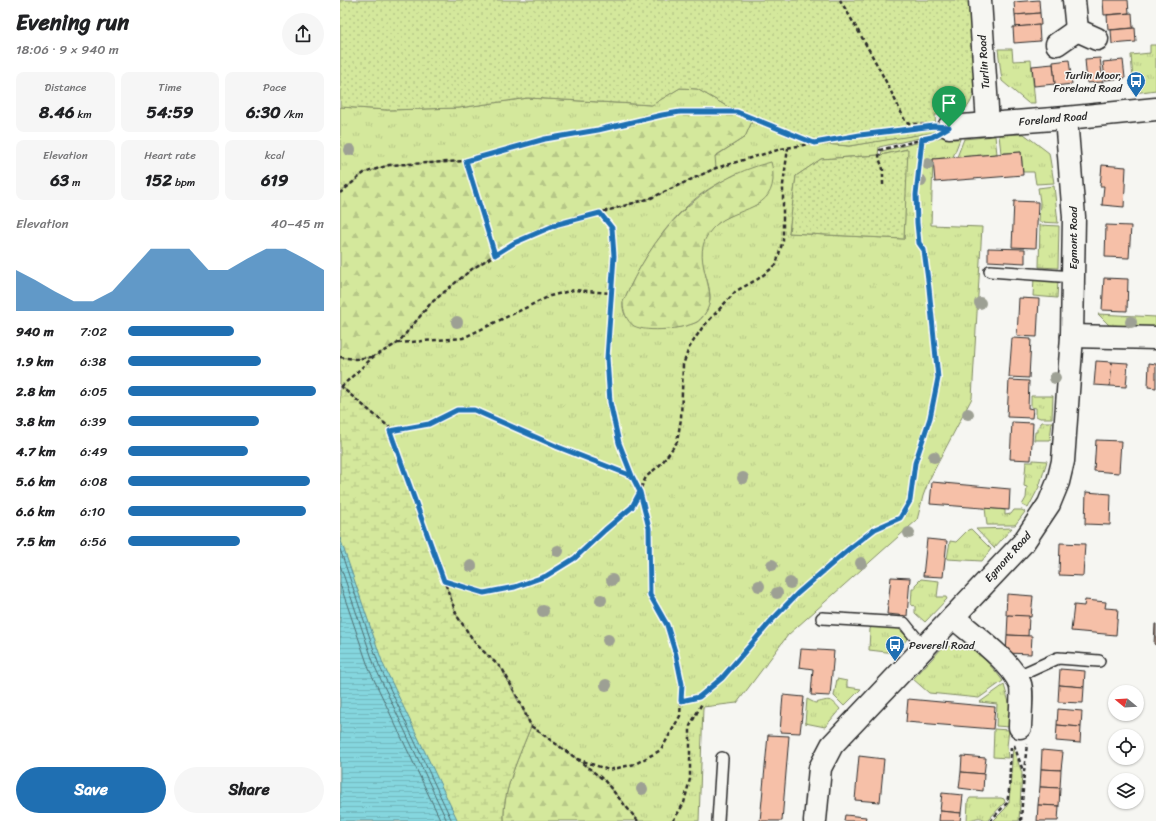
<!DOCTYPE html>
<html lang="en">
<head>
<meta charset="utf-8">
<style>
  body { margin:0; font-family:Sriracha,sans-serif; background:#f6f6f6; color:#202124; height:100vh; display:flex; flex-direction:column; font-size:15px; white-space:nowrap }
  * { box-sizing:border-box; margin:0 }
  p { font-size:13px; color:#757577 }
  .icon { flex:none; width:22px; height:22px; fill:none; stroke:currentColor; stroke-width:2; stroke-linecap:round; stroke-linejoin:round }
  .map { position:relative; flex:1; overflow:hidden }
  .panel { display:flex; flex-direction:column; background:#fff; width:340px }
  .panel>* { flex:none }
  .needle { width:26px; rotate:288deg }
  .buttons { position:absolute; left:768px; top:685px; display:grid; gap:8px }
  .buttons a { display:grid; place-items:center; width:36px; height:36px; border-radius:50%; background:#fff; box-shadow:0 1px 3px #0004; font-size:20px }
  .pin { position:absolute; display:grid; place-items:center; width:34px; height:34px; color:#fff; margin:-41px -17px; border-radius:50% 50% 50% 0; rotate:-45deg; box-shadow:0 0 4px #0007 }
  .pin .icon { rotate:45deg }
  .round { display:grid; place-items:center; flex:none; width:42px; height:42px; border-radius:21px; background:#f6f6f6 }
  .summary { display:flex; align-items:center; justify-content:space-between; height:68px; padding:0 16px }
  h1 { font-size:22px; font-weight:700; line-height:30px }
  .figures { display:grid; grid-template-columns:repeat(3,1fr); gap:6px; height:68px; padding:4px 16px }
  .figures div { display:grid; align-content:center; border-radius:8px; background:#f6f6f6; text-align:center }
  .figures b { font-size:17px; font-weight:700 }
  .figures small { font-size:11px; font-weight:400 }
  .figures p { font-size:11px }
  .chart { height:112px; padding:8px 16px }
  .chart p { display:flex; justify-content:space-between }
  .chart svg { width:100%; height:72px; margin-top:4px; fill:#1f6fb2; opacity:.7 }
  .button { display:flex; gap:8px; margin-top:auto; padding:8px 16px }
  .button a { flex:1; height:46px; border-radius:24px; background:#1f6fb2; color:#fff; font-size:16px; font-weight:700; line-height:46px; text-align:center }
  .button a+a { background:#f6f6f6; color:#202124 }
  ul { padding:0 16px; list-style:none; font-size:13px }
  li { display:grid; grid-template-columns:64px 48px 1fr; align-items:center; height:30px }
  li i { height:10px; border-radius:5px; background:#1f6fb2 }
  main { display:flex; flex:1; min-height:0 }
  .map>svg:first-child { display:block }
  .grass { fill:url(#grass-tufts); stroke:#808a64; fill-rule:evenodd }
  .forest { fill:url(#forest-firs); stroke:#808a64 }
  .wetland { fill:url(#wetland-marsh); stroke:#808a64 }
  .park { fill:url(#park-dots); stroke:#808a64 }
  .water { fill:url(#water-rules); stroke:#619296 }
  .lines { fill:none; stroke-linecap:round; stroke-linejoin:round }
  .shore { stroke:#4f6f73; stroke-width:1 }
  .building { fill:#f6c0a8; stroke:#2b2b2b }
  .service-casing { stroke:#2b2b2b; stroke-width:14 }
  .minor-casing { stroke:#2b2b2b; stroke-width:25 }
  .path { stroke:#2b2b2b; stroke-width:2.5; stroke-dasharray:4 3; stroke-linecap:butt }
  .service { stroke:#f6f6f2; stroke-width:11 }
  .minor { stroke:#f6f6f2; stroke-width:22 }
  .tree { fill:#9da094 }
  .route-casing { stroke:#fff; stroke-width:8 }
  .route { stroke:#1f6fb2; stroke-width:5 }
  .labels { text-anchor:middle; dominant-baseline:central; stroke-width:3; stroke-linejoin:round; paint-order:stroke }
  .street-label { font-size:11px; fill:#2b2b2b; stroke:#f6f6f2 }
  .poi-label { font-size:11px; fill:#2b2b2b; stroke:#f6f6f2; text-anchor:end }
</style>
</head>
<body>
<main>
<section class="panel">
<div class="summary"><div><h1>Evening run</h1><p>18:06 · 9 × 940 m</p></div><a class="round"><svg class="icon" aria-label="share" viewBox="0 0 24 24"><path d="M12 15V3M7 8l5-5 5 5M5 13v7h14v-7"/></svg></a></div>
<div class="figures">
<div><p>Distance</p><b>8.46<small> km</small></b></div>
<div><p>Time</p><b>54:59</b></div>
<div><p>Pace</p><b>6:30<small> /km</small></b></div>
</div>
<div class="figures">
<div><p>Elevation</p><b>63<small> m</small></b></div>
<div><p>Heart rate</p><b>152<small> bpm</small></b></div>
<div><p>kcal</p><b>619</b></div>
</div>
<div class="chart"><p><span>Elevation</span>40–45 m</p>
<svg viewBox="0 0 160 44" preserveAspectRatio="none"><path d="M0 44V19L10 25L20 32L30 38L40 38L50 32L60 19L70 6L80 6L90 6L100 19L110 19L120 12L130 6L140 6L150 12L160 19V44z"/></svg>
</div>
<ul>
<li><b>940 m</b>7:02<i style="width:54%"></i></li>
<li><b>1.9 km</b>6:38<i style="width:68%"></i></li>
<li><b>2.8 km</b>6:05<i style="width:96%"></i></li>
<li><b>3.8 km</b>6:39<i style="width:67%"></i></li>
<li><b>4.7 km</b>6:49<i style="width:61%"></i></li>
<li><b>5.6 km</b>6:08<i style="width:93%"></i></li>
<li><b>6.6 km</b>6:10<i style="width:91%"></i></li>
<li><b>7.5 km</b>6:56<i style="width:57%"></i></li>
</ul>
<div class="button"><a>Save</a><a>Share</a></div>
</section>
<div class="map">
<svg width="816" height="821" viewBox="0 0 816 821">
  <defs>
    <pattern id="grass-tufts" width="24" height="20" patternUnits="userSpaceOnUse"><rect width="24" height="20" fill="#d4e89c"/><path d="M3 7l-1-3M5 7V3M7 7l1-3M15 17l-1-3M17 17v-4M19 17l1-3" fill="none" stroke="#b6c787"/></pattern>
    <pattern id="forest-firs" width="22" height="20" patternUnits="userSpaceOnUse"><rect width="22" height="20" fill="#d4e89c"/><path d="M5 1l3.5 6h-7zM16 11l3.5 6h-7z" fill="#b6c787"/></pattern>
    <pattern id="wetland-marsh" width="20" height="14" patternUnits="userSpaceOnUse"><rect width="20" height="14" fill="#d4e89c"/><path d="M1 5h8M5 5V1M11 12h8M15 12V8" fill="none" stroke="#b6c787"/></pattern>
    <pattern id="park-dots" width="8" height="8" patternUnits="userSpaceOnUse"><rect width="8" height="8" fill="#d4e89c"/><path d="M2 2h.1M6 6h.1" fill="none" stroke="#b6c787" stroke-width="1.8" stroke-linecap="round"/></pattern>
    <pattern id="water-rules" width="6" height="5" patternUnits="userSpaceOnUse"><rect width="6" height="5" fill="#85d6de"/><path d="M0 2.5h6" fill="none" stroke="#73b8bf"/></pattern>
  </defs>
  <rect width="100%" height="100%" fill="#f6f6f2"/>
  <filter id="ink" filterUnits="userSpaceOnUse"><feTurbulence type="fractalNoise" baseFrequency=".025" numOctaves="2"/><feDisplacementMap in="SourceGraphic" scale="8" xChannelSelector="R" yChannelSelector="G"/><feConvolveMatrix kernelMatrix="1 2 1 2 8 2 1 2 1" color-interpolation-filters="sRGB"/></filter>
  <g filter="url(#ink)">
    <g class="grass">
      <polygon points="810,45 816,45 816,90 794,93 791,55 810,53"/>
      <polygon points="658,49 672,49 673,61 691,60 695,103 688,103 662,81"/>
      <polygon points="340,88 357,89 397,112 339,112 322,115 258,130 205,139 126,161 49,165 24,173 0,193 0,107 47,110 119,108 188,98 311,105"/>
      <path d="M 413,119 L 474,143 L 509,146 L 592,132 L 593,135 L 539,147 L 538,155 L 481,159 L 456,176 L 449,233 L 564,239 L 567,149 L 541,155 L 542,151 L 610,135 L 613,139 L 620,139 L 613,157 L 593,159 L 591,225 L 642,227 L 632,398 L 589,480 L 583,496 L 577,520 L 448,635 L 397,703 L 363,707 L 359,821 L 298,821 L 264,780 L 237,759 L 191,726 L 179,700 L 163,670 L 136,644 L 117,616 L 49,427 L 0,385 L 0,357 L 15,359 L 58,343 L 91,303 L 132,269 L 174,243 L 218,223 L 266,211 L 311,198 L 405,137 ZM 398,173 L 420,203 C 400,212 369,220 363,244 C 358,262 369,279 370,295 C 371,304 365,317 357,322 C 353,324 345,326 340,327 C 327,329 312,332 301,326 C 289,321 282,317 283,302 C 300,263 326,221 360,195 C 372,186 385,180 398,173 Z"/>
      <polygon points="684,134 709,153 714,183 696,184 694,172 683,172 681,152 661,153 659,135"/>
      <polygon points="655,136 657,154 617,157 624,139"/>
      <polygon points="714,186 718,223 699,222 700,202 698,188"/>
      <polygon points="700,225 719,226 718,268 699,267"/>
      <polygon points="694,278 718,280 717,298 693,296"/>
      <polygon points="758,314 816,317 816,327 770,326"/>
      <polygon points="691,396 713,396 712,418 700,418 696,416 696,408 691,407"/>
      <polygon points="702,422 712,422 710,440 694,440 695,432 697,432 697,428"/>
      <polygon points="693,460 707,461 699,487 688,508 682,505 686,498 687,487 684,486 686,462 693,462"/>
      <polygon points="645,508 665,510 665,515 671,514 674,510 682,510 685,512 675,525 647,525"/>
      <polygon points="672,528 654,548 636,529"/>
      <polygon points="631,529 651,549 642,561 607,559 610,541 616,542 628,530"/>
      <polygon points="581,579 599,581 597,597 606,597 607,599 585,622 575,613 575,606 571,605 572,589 575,589 575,585"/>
      <polygon points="532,626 557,627 568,638 555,653 529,650 530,629"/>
      <polygon points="604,646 636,650 657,673 663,681 639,698 589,693 573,679"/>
      <polygon points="497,679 507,681 507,687 521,689 504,706 494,696"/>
      <polygon points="664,685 670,706 670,727 656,726 657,704 640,702"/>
      <path d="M 467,699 L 475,703 C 489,700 490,697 500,709 L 485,727 L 465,723 Z"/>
      <polygon points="654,729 669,730 667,746 668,758 653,757"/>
      <polygon points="673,748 682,773 679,821 653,821 665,809 669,802"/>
      <path d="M 630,798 L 661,798 L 664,799 L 665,802 L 647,821 C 639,815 635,819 627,821 L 628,801 Z"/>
    </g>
    <g class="forest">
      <polygon points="339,112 397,112 413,119 405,137 375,156 376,168 311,198 266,211 218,223 174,243 132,269 91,303 58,343 33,357 15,359 0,357 0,193 24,173 49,165 126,161 205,139 258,130 321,115"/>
      <path d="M 431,162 C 433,169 433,173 433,180 C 430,213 391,207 372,229 C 347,257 379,287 367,310 C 365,314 360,320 357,322 C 343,329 308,333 294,326 C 286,321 283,310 283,302 C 312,235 357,180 431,162 Z"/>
      <path d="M 191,726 L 237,759 L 264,780 L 298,821 L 164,821 C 162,790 180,755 191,726 Z"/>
    </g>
    <path class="wetland" d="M 0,385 L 49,427 L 117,616 L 136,644 L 161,668 L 191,726 C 180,755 162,790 164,821 L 0,821 Z"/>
    <g class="park">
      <path d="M 0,0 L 629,0 L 635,84 C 631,114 622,113 595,115 L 596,132 L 509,146 L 474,143 L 397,112 L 357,89 L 340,88 L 312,105 L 188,98 L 119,108 L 47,110 L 0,107 Z"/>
      <polygon points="568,149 564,239 449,233 456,176 481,159 541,155"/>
    </g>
    <polygon class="water" points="0,538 43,664 117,819 116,821 0,821"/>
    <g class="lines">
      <g class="shore">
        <polyline points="0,549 39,665 112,821"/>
        <polyline points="0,565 35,667 107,821"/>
        <polyline points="0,584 29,669 101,821"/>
      </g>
    </g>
    <g class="building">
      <polygon points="699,0 700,13 675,15 674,2"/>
      <polygon points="763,0 788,0 789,13 764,15"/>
      <polygon points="700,13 701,25 676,27 675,15"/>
      <polygon points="792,13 793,28 768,30 767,15"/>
      <polygon points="699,25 700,41 674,43 673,27"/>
      <polygon points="795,28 796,42 772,44 771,30"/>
      <polygon points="760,58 763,82 747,83 745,59"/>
      <polygon points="729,60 732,84 715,86 713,62"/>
      <polygon points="783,60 785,78 765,80 763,62"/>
      <polygon points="713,64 715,84 694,86 692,66"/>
      <polygon points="681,152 683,175 595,182 593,159"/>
      <polygon points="762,165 786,167 784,207 762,205 764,186 760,186"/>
      <polygon points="674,201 698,202 696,248 672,247"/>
      <polygon points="766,225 791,226 789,258 765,257"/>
      <polygon points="648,248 685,249 685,263 648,261"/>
      <polygon points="764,278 788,279 787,311 762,310"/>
      <polygon points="679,298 699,299 697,337 677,336"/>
      <polygon points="672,338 691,339 689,378 669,377"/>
      <polygon points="756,361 772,362 770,386 754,385"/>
      <polygon points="772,362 788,363 786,387 770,386"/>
      <polygon points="809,363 816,364 816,388 808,387"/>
      <polygon points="669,380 689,381 688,408 693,409 692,418 667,417"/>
      <polygon points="672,422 693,423 691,460 670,459"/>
      <polygon points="756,440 781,441 779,473 754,471"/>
      <polygon points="592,482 670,489 669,510 590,504"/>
      <polygon points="746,492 771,494 770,525 745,524"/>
      <polygon points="587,539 607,541 603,577 583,576"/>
      <polygon points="720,543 745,544 743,576 719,575"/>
      <polygon points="551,577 570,578 567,616 547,614"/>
      <polygon points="667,594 693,596 691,617 666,615"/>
      <polygon points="745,600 766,602 765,608 778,609 776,635 731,631 734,605 744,606"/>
      <polygon points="668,615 689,616 688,636 667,635"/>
      <polygon points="815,624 816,624 816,645 814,644"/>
      <polygon points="667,635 692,636 691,654 666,653"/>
      <polygon points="461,649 494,651 490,696 471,695 473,669 459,667"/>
      <polygon points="720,669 745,671 744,687 719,685"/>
      <polygon points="719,685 744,687 743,703 718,702"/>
      <polygon points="443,695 464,697 460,733 440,732"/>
      <polygon points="568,699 655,707 653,729 566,722"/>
      <polygon points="718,709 742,711 741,727 717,725"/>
      <polygon points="717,725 741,727 740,743 716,741"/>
      <polygon points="428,735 449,736 442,821 420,821"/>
      <polygon points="702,750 723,752 721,770 701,769"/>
      <polygon points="519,756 544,759 540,802 515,800"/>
      <polygon points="622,756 646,758 644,774 621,772"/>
      <polygon points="701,769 721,770 720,788 700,787"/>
      <polygon points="621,772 644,774 643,791 619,788"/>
      <polygon points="700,787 720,788 719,806 698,805"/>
      <polygon points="602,793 623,795 621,813 600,811"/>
      <polygon points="698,805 719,806 718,821 697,821"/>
      <polygon points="600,811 621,813 620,821 599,821"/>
      <polygon points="505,815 526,817 525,821 504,821"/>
    </g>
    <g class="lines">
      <defs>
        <g id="service">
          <polyline points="650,271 733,277"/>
          <polyline points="482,618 564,623 584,648"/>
          <polyline points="676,677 718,658 759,661"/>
          <polyline points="378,821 382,758"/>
        </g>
        <g id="minor">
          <polyline points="640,0 648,124"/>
          <polyline points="734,0 737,30 757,39"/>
          <polyline points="717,44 737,30"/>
          <polyline points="609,127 726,118 816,109"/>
          <polyline points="732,336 816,338"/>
          <path d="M 613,617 C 632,634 671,661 680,684 C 683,691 680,718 680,727"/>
          <polyline points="475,821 480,768 492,745 683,543 709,504 718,482 723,461 732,336 734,217 726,118"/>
        </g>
      </defs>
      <use href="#service" class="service-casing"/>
      <use href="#minor" class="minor-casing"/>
      <g class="path">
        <path d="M 500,0 C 524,40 547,81 566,123 L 589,125"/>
        <polyline points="126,161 155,255"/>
        <polyline points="543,185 543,169 539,158 540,150 592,137"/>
        <polyline points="0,193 24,173 49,165 126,161 205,139 258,130 321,115 339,112 397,112 473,143"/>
        <polyline points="58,343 123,338 210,296 234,290 270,293"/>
        <polyline points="0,357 15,359 32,357"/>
        <polyline points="0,386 49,427 117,616 136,644 163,670 179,700 191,726 237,759 264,780 298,821"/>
        <polyline points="1,387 33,357 58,343 91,303 132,269 174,243 218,223 266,211 311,198 376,168 441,149 520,135 590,126"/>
        <polyline points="50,431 89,425 117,410 135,410 219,447 291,476"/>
        <polyline points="104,581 144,593 175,587 206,576 235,558 265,530 292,507 306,477 322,463 337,442 341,419 343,365 349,348 362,328 396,291 418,279 436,265 443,240 443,185 448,148"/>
        <polyline points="341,701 359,697 382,678 432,620 457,594 486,568 535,529 560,518 570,501 575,463 590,418 598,378 589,288 584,249 579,243 577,223 576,195 582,139"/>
        <polyline points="674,745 683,771"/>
        <polyline points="237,759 269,770 295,764 321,750 340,716 342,684 336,655 327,625 310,595 309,528 300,492 291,476 279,443 270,402 267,358 274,256 272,228 260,213"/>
        <polyline points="333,821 344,803 350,779 350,726 362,703"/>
        <polyline points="650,821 667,803 669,791 671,745"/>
        <polyline points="681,821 684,772 687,744"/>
      </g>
      <use href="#service" class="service"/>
      <use href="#minor" class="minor"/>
    </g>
    <g class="tree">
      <circle cx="10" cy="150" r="6"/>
      <circle cx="588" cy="164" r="6"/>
      <circle cx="581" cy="181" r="6"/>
      <circle cx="640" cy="303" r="6"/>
      <circle cx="117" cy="322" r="6"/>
      <circle cx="791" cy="322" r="6"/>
      <circle cx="715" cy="378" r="6"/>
      <circle cx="628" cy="414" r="6"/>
      <circle cx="594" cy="457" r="6"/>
      <circle cx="403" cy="478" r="6"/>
      <circle cx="569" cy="533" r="6"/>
      <circle cx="218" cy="551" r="6"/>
      <circle cx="521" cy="563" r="6"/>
      <circle cx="432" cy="565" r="6"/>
      <circle cx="131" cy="566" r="6"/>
      <circle cx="272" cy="580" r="6"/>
      <circle cx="450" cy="583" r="6"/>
      <circle cx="419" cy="586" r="6"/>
      <circle cx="437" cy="593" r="6"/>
      <circle cx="261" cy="600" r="6"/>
      <circle cx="203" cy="611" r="6"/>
      <circle cx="268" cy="640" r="6"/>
      <circle cx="266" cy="685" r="6"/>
      <circle cx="302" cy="789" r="6"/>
    </g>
  </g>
  <g class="lines" filter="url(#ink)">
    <defs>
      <polyline id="route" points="609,127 594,126 520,135 474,143 397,112 340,112 322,115 258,130 205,139 126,161 155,255 174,243 218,224 260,213 272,228 274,256 267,358 270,402 279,443 292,476 300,492 292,507 265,530 235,558 206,576 175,587 144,593 104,581 50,431 89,424 117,410 134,410 218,447 292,476 300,492 309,528 310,595 327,625 336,655 342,684 341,701 359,697 382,678 432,620 457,594 509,549 535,529 560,518 570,501 575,463 590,418 598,378 589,288 584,250 579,243 577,223 576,195 582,139 592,137 609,127"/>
    </defs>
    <use href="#route" class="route-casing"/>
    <use href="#route" class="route"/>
  </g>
  <defs>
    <symbol id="bus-pin" viewBox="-11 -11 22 30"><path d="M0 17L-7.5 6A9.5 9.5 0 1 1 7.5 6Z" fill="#1f6fb2" stroke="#f6f6f2"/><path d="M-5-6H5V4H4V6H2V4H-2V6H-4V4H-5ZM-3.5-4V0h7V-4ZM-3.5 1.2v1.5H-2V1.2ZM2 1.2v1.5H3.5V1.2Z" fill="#fff"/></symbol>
  </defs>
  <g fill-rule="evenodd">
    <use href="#bus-pin" x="785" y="70" width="22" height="30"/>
    <use href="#bus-pin" x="544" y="634" width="22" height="30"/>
  </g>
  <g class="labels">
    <g class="street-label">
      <text transform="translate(644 62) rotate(-94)">Turlin Road</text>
      <text transform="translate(713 119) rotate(-5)">Foreland Road</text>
      <text transform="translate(733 238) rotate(-90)">Egmont Road</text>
      <text transform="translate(668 557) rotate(-48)">Egmont Road</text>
    </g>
    <g class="poi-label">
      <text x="782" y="75">Turlin Moor,<tspan x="782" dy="13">Foreland Road</tspan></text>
      <text x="569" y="645" text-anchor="start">Peverell Road</text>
    </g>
  </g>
</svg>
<div class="buttons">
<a><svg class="needle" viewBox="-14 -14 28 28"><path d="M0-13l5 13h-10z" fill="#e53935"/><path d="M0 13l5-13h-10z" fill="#757577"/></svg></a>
<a><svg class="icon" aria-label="locate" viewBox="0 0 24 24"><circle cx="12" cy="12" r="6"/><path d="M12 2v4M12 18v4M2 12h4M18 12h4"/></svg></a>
<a><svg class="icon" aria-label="layers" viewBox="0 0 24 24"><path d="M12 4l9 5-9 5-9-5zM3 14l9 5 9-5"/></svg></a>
</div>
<div class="pin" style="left:609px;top:127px;background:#1e9e55"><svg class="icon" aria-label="arrive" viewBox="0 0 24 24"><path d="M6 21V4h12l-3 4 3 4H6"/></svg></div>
</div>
</main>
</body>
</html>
